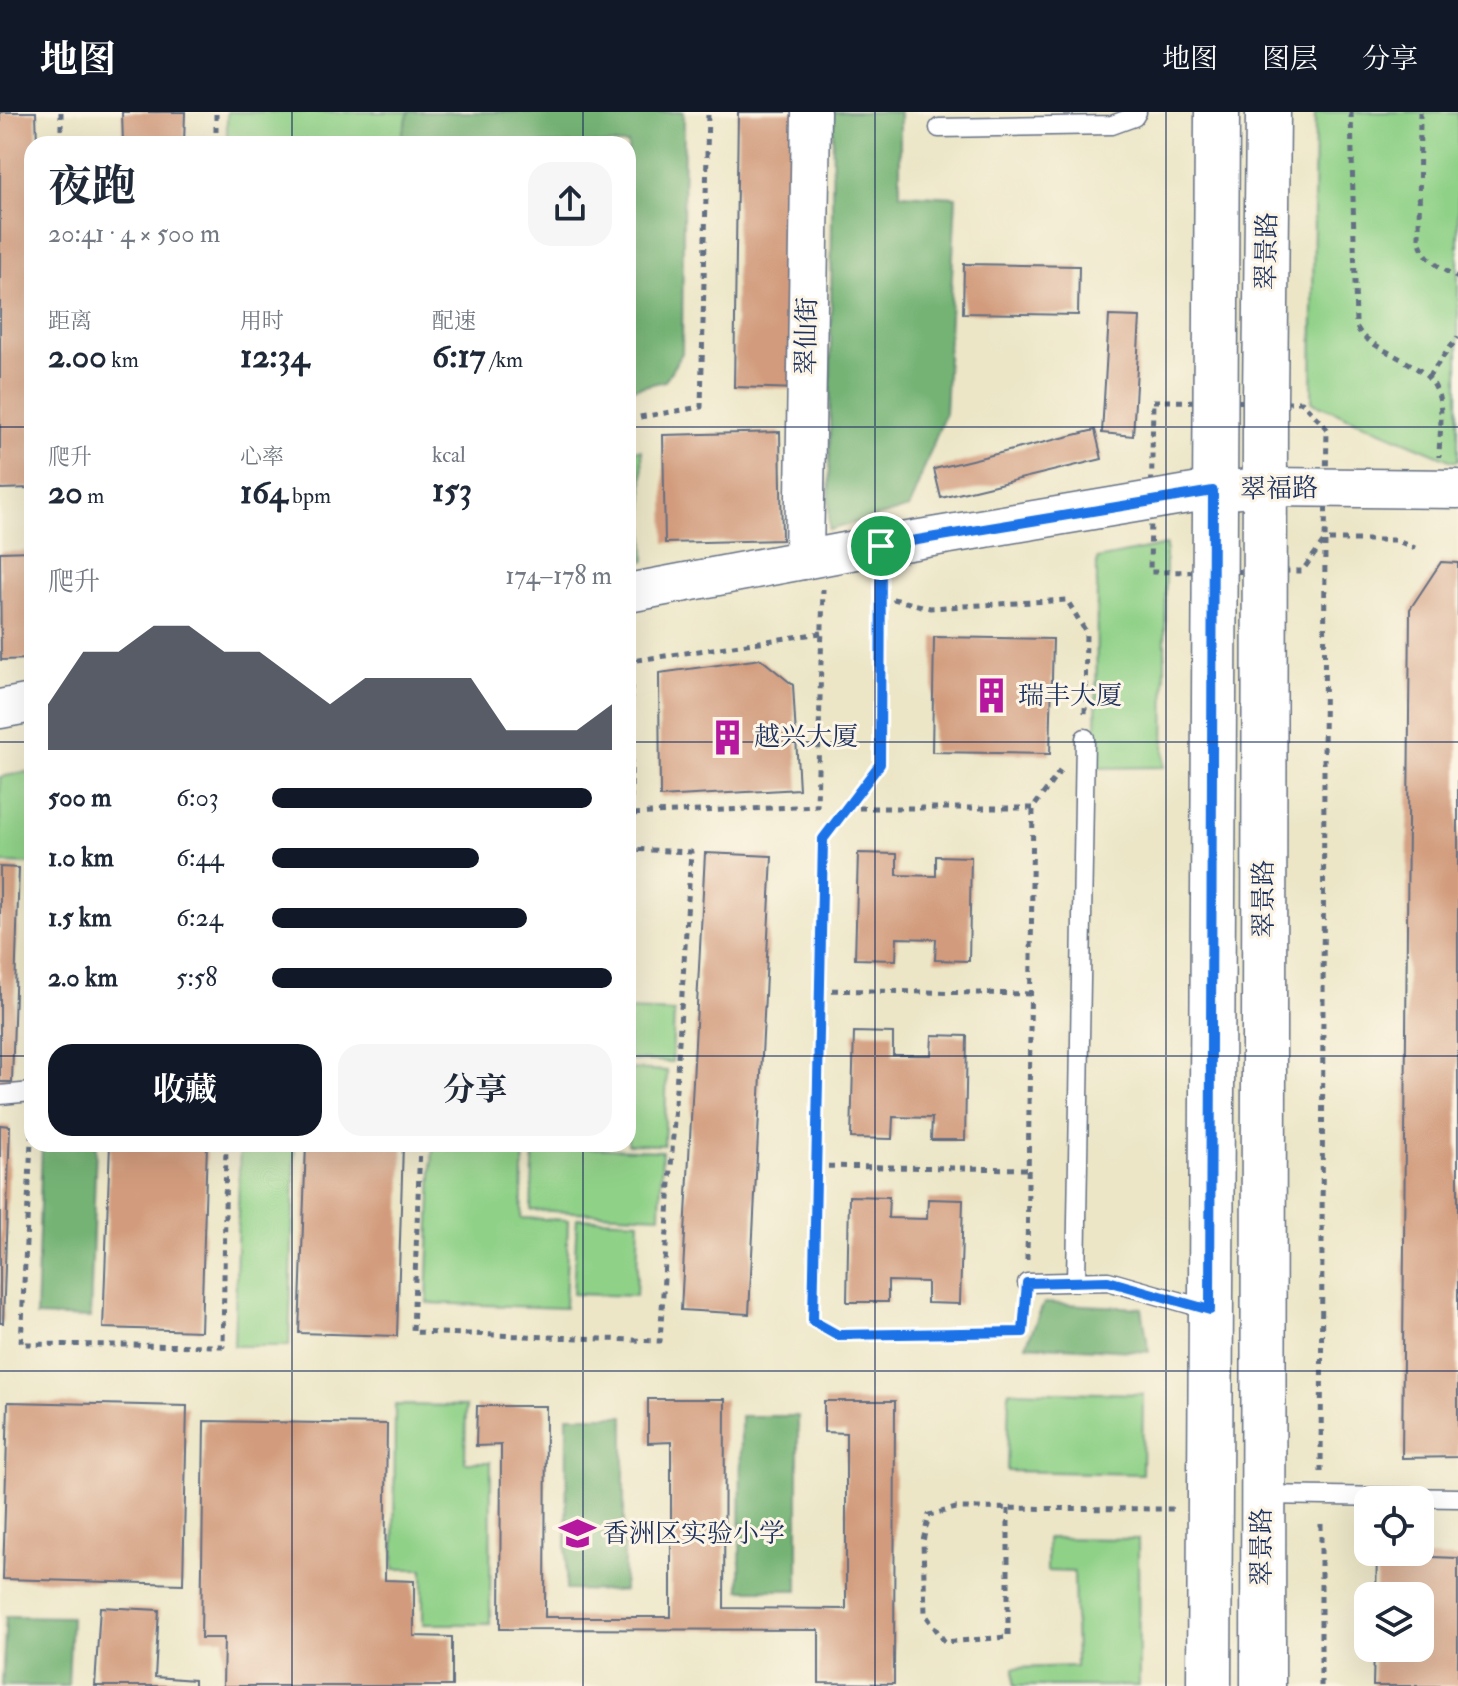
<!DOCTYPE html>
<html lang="zh">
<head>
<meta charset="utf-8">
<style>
  body { margin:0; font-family:"IM FELL Double Pica","Noto Serif SC",serif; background:#f6f6f7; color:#1f2937; height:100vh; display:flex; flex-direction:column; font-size:30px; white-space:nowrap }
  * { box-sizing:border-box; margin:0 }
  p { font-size:26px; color:#747a83 }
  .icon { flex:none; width:44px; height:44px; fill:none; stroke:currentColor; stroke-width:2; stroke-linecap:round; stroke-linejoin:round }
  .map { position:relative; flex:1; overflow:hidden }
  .drawer { position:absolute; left:24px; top:24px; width:612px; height:1016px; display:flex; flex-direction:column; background:#fff; border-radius:24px; box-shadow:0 8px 32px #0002 }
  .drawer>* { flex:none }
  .fabs { position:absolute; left:1354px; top:1374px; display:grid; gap:16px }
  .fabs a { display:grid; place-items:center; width:80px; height:80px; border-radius:16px; background:#fff; box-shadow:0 8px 32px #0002; font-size:40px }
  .pin { position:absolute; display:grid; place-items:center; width:68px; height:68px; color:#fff; margin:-34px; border:4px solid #fff; border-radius:50%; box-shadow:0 2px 8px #0007 }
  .round { display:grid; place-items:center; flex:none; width:84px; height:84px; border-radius:24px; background:#f6f6f7 }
  .head { display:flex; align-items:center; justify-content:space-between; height:136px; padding:0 24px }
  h1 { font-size:44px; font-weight:700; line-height:60px }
  .stats { display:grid; grid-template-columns:repeat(3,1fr); gap:12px; height:136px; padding:8px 24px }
  .stats div { display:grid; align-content:center }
  .stats b { font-size:34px; font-weight:700 }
  .stats small { font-size:22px; font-weight:400 }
  .stats p { font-size:22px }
  .chart { height:224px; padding:16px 24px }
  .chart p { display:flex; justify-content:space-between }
  .chart svg { width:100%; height:144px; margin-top:8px; fill:#111827; opacity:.7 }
  .primary-button { display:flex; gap:16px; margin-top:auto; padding:16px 24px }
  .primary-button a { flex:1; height:92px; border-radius:24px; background:#111827; color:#fff; font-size:32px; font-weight:700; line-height:92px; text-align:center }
  .primary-button a+a { background:#f6f6f7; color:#1f2937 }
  ul { padding:0 24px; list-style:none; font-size:26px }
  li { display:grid; grid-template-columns:128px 96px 1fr; align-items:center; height:60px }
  li i { height:20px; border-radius:10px; background:#111827 }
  header { display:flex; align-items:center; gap:48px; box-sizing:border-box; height:112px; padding:0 40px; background:#111827; color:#fff }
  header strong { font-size:38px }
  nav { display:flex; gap:44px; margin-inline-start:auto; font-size:28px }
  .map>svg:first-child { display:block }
  .green { fill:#90d188; stroke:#568073; stroke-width:2 }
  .forest { fill:#74b374; stroke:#487169; stroke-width:2 }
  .building { fill:#d29b7d }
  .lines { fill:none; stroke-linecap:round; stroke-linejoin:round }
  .service-casing { stroke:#646f83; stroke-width:21 }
  .minor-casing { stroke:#646f83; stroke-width:41 }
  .secondary-casing { stroke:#646f83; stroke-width:47 }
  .path { stroke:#646f83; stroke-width:5; stroke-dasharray:6 6; stroke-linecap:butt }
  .service { stroke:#fff; stroke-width:18 }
  .minor { stroke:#fff; stroke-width:38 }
  .secondary { stroke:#fff; stroke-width:44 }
  .route-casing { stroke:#fff; stroke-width:16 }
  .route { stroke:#1a73e8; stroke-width:10 }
  .grid { fill:none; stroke:#1b2f5e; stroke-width:2; stroke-opacity:0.55 }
  .labels { text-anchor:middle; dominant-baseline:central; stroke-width:6; stroke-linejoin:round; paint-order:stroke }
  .street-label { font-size:26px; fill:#1b2f5e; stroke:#fcf5e5 }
  .poi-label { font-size:26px; fill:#1b2f5e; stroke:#fcf5e5; text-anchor:start }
</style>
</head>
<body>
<header>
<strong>地图</strong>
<nav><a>地图</a><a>图层</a><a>分享</a></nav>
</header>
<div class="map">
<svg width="1458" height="1574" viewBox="0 0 1458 1574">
  <rect width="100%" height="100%" fill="#fcf5e5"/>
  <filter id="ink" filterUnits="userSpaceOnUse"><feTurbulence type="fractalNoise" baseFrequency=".0125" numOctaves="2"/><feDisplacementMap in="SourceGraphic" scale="16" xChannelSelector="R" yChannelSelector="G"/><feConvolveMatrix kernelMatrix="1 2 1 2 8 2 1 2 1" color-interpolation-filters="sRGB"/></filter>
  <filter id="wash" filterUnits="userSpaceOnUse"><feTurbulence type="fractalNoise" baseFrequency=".006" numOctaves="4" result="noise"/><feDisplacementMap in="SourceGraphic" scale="32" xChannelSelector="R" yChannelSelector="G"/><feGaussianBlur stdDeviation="1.8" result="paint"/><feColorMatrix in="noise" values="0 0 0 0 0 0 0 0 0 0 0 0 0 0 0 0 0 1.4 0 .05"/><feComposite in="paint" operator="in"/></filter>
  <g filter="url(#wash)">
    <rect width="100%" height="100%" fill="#ece6c7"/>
    <g class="green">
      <polygon points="227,0 409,0 399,32 227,32"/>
      <polygon points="1315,0 1458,0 1458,349 1452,349 1312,290"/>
      <polygon points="642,338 645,449 628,450 628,339"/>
      <polygon points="1166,433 1164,655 1096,656 1097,447"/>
      <polygon points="32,659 32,752 0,751 0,665"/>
      <polygon points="628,898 674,900 672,950 628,948"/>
      <polygon points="628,957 667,959 664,1033 628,1032"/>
      <polygon points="240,1032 295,1032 289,1234 234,1234"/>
      <polygon points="433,1032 499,1032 499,1035 524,1037 521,1106 568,1108 565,1196 427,1191"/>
      <polygon points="534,1034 662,1039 660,1104 531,1098"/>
      <polygon points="577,1106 639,1109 636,1184 573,1182"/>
      <polygon points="1009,1279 1143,1282 1142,1362 1007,1359"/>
      <polygon points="395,1293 466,1294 465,1350 491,1350 490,1512 423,1512 423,1457 394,1457"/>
      <polygon points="1047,1426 1138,1427 1139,1574 1014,1574 1014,1556 1076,1554 1074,1460 1047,1459"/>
    </g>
    <g class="forest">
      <polygon points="409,0 684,0 682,241 665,269 628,278 628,32 399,32"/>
      <polygon points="833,0 900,0 900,82 956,85 945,301 909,396 829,418"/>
      <polygon points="42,1032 96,1032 90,1206 36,1204"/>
      <polygon points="1044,1191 1142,1196 1149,1240 1026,1233"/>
      <polygon points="567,1304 624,1304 624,1479 566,1478"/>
      <polygon points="741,1304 798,1304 798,1478 740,1478"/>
      <polygon points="6,1504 71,1505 68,1574 2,1574"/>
    </g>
    <g id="blocks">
      <g class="building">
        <polygon points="0,0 36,0 37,32 32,32 32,376 0,377"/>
        <polygon points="122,0 185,0 184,32 123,32"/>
        <polygon points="738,0 802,0 800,277 734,275"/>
        <polygon points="964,152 1079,154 1078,203 963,201"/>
        <polygon points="1109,204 1140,205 1133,324 1102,321"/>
        <polygon points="1095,318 1102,347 941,386 934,357"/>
        <polygon points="780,320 782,428 665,431 663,323"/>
        <polygon points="32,439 32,547 1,548 0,440"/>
        <polygon points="1441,450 1458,451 1458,1345 1402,1346 1410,497"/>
        <polygon points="934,525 1053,527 1050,642 932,640"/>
        <polygon points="761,547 793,573 799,677 660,685 659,561"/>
        <polygon points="705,741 772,744 749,1202 681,1198"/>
        <polygon points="858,741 897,742 897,763 936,764 936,744 971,745 969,849 935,848 936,827 897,826 896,848 855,847"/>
        <polygon points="0,755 19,756 12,970 0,970"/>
        <polygon points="854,920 893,921 893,943 931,943 932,923 967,924 965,1028 931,1028 932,1006 893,1005 892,1027 851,1026"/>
        <polygon points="0,1013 10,1014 3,1211 0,1211"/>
        <polygon points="110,1032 207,1032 201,1219 103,1216"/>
        <polygon points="306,1032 403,1032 397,1224 299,1221"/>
        <polygon points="849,1084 889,1085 888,1106 927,1107 928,1087 963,1088 960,1192 927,1191 927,1170 888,1169 888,1190 847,1190"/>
        <polygon points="648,1287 725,1287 724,1496 846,1497 846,1321 824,1320 824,1289 895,1289 894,1572 819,1571 819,1518 500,1517 501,1333 476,1334 477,1294 546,1294 545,1505 671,1505 671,1330 648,1331"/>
        <polygon points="8,1290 187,1294 183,1472 3,1467"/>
        <polygon points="204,1309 387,1312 385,1468 414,1469 414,1524 452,1525 452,1574 223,1574 224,1526 201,1526"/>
        <polygon points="1377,1443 1458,1446 1458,1574 1373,1574 1374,1536 1420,1536 1420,1484 1376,1484"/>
        <polygon points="100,1495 159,1498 155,1565 194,1568 194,1574 95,1574"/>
      </g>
    </g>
  </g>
  <g filter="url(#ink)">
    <use href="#blocks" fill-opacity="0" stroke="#646f83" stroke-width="2"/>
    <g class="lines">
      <defs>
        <g id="service">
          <polyline points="939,16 1112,13 1134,5 1137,0"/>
          <polyline points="0,983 32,980"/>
          <polyline points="1076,1170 1085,626"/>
          <polyline points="1027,1171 1108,1169 1210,1198"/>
          <polyline points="1262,1383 1458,1386"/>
        </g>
        <g id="minor">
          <polyline points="804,448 811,0"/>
          <polyline points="628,481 861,437 1200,380 1266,375 1458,377"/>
          <polyline points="0,597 32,591"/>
        </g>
        <g id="secondary">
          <polyline points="1209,1574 1217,0"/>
          <polyline points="1263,1574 1265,290 1268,0"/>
        </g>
      </defs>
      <use href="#service" class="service-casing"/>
      <use href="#minor" class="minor-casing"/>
      <use href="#secondary" class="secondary-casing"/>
      <g class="path">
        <polyline points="61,0 61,32"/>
        <path d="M 1351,0 L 1356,213 C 1364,238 1424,248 1436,277 C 1445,296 1439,325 1439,345"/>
        <path d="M 1420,0 L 1419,127 C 1424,148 1440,155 1458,166"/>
        <polyline points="216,32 216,0"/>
        <polyline points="1428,265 1458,225"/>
        <polygon points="1153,289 1302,290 1327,317 1325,428 1302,459 1150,460"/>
        <polyline points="628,307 701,295 708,0"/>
        <polyline points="881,467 880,652 823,727 813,1209 838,1223 1023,1220 1025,1194"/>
        <polyline points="881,484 930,496 1067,488 1086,520 1085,605"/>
        <polyline points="821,521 631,549 631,702 817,694 823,477"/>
        <polyline points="847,696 1033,696"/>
        <polyline points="820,878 1031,882"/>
        <polyline points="32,1009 21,1232 223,1234 226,1032"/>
        <polyline points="420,1032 413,1220 660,1229 691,740 628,737"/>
        <polyline points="816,1054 1028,1057"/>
        <polyline points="1027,1148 1033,696 1060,659"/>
        <polyline points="1321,1360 1325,428 1395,428 1415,436"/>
        <polyline points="1008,1397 1008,1525 945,1530 925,1502 923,1429 929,1403 956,1396 1173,1397"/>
        <polyline points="1321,1574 1321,1406"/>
      </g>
      <use href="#service" class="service"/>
      <use href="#minor" class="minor"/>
      <use href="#secondary" class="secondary"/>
    </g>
  </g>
  <g class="lines" filter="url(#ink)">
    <defs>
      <polygon id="route" points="1213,379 1210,1198 1108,1169 1027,1171 1023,1220 838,1223 813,1209 823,727 880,652 881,434"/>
    </defs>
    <use href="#route" class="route-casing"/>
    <use href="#route" class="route"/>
  </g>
  <path class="grid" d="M 292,0 L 292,32M 583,0 L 583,32M 875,0 L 875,1574M 1166,0 L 1166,1574M 0,315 L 32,315M 628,315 L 1458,315M 0,630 L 32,630M 628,630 L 1458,630M 0,944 L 32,944M 628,944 L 1458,944M 292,1032 L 292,1574M 583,1032 L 583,1574M 0,1259 L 1458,1259"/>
  <defs>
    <symbol id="building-bare" viewBox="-9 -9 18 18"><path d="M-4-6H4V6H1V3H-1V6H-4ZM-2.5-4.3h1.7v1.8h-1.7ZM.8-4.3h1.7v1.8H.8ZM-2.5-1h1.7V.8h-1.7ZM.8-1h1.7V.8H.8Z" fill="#b5179e" stroke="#fcf5e5" stroke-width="2.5" paint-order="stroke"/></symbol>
    <symbol id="school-bare" viewBox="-9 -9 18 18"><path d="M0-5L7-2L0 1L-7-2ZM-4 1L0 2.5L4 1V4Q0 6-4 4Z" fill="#b5179e" stroke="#fcf5e5" stroke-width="2.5" paint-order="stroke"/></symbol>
  </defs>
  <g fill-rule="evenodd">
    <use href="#building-bare" x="966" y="558" width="51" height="51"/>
    <use href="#building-bare" x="702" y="600" width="51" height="51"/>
    <use href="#school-bare" x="552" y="1396" width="51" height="51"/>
  </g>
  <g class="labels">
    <g class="street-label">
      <text transform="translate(1267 139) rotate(-89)">翠景路</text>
      <text transform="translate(807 224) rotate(-89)">翠仙街</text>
      <text transform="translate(1279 377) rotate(-1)">翠福路</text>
      <text transform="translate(1264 787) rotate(-90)">翠景路</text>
      <text transform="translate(1262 1435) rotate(-90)">翠景路</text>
    </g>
    <g class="poi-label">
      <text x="1018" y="584">瑞丰大厦</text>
      <text x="754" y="625">越兴大厦</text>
      <text x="603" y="1422">香洲区实验小学</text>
    </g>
  </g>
</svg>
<div class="fabs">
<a><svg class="icon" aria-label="locate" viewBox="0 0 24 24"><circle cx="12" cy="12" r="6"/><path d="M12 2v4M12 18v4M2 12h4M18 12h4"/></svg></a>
<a><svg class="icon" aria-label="layers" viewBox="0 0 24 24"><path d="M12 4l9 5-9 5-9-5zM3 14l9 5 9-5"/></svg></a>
</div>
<div class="pin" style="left:881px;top:434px;background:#1e9e55"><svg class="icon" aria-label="arrive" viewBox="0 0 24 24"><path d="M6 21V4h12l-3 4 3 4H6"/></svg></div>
<section class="drawer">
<div class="head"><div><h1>夜跑</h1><p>20:41 · 4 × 500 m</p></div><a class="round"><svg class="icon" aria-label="share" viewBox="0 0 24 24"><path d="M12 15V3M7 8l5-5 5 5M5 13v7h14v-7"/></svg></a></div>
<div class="stats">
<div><p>距离</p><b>2.00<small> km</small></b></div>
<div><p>用时</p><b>12:34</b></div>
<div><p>配速</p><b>6:17<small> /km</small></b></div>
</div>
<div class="stats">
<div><p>爬升</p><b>20<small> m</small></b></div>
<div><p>心率</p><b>164<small> bpm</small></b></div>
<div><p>kcal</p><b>153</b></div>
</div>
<div class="chart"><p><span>爬升</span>174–178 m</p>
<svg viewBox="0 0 160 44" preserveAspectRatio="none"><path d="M0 44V30L10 14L20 14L30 6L40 6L50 14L60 14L70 22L80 30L90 22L100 22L110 22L120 22L130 38L140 38L150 38L160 30V44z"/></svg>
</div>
<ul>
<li><b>500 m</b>6:03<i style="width:94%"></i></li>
<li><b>1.0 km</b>6:44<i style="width:61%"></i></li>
<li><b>1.5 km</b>6:24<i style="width:75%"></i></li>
<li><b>2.0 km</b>5:58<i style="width:100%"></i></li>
</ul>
<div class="primary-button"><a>收藏</a><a>分享</a></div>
</section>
</div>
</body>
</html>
